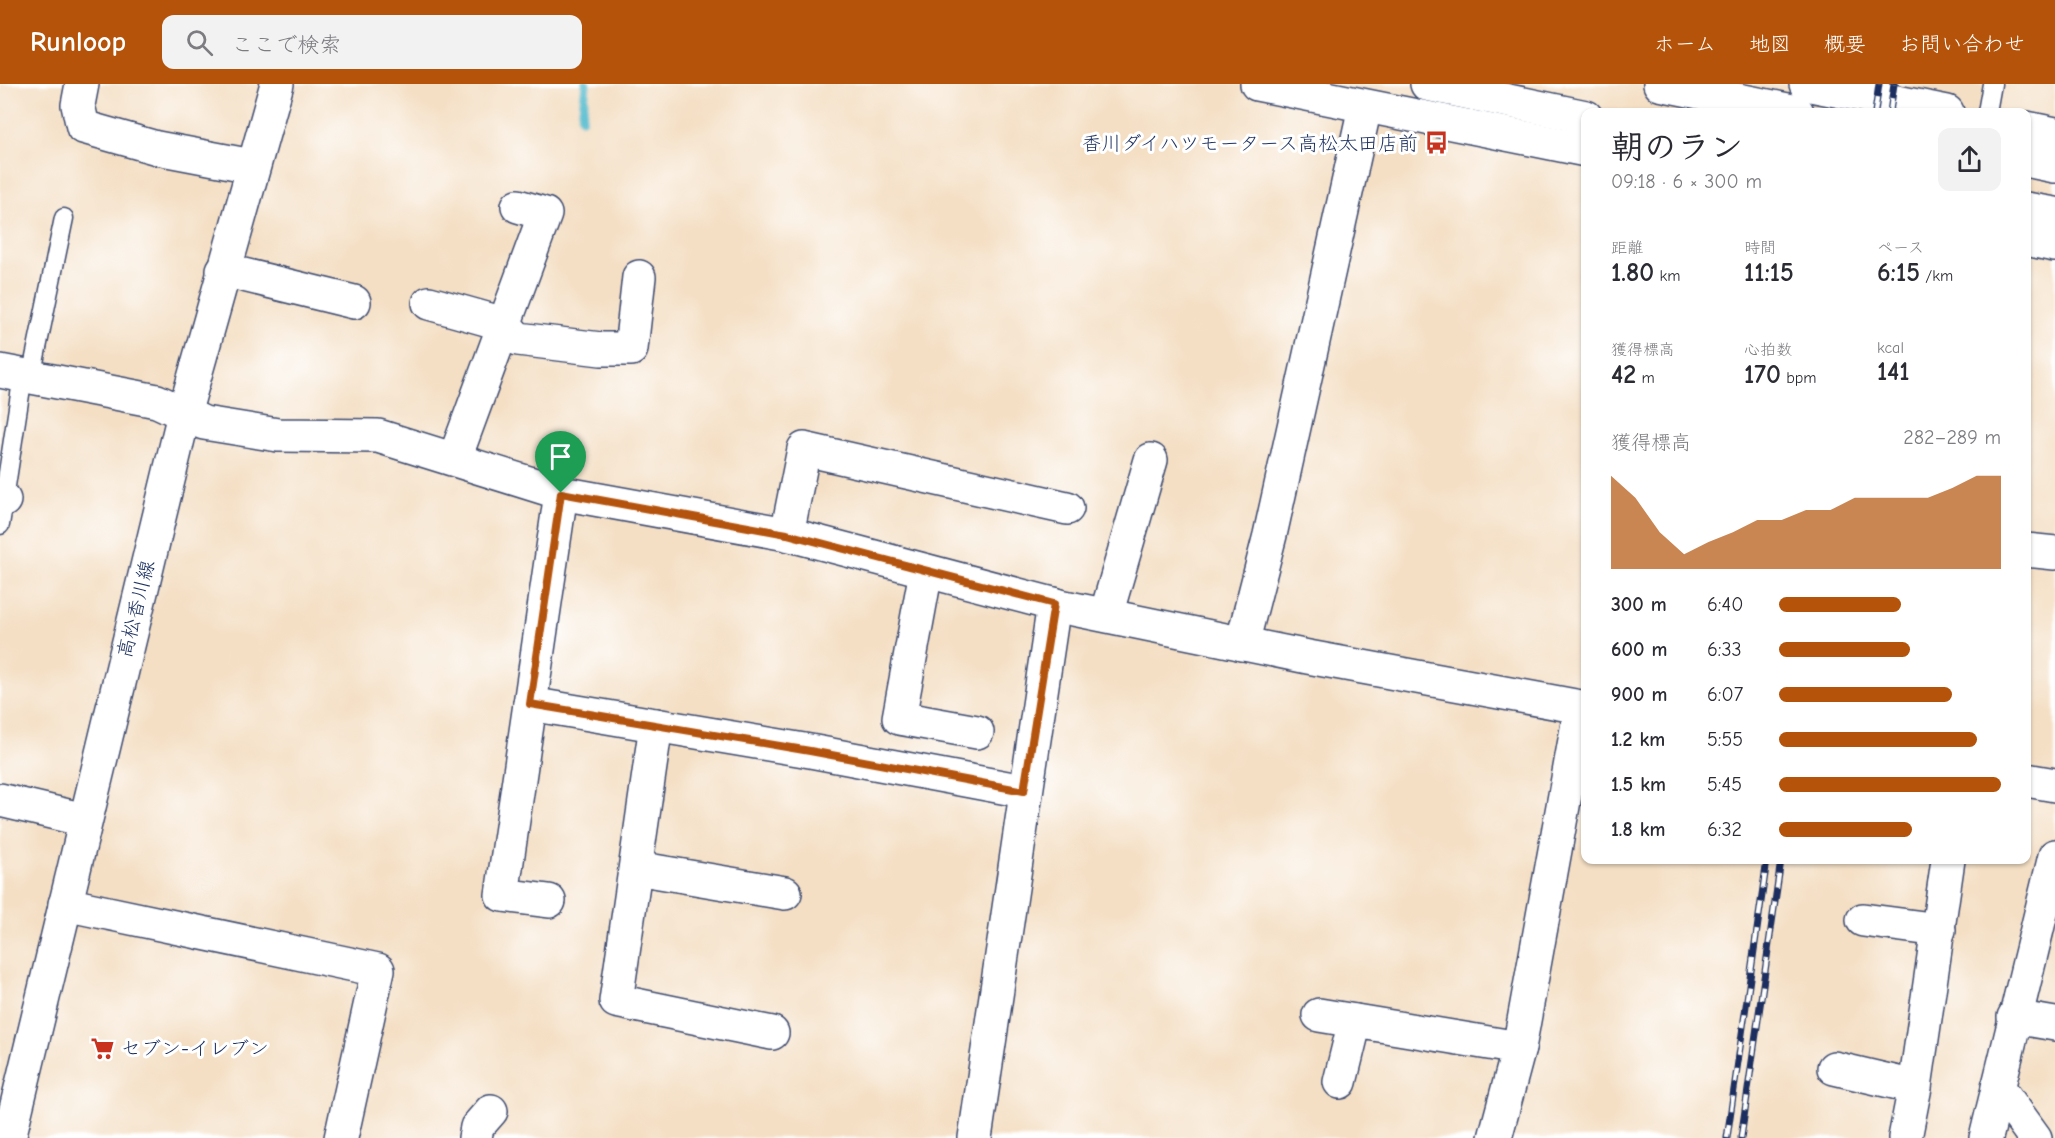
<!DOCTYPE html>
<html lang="ja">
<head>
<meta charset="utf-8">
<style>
  body { margin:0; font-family:"Comic Neue","Klee One",sans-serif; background:#f2f2f3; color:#2b2b33; height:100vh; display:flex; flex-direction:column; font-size:22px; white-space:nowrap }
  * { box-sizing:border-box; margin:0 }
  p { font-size:20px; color:#7c7c81 }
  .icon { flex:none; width:33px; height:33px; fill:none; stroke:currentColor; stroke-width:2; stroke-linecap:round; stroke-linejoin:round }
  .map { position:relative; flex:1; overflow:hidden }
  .details { position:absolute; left:1581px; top:24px; width:450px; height:756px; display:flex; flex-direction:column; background:#fff; border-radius:12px; box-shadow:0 2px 4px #0004 }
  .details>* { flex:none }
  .pin { position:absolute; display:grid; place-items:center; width:51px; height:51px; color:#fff; margin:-62px -26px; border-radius:50% 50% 50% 0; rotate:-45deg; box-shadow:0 0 6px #0007 }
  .pin .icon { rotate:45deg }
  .round { display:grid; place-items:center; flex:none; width:63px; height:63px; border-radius:12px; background:#f2f2f3 }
  .summary { display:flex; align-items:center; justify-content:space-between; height:102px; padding:0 30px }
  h1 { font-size:33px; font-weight:700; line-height:45px }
  .metrics { display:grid; grid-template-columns:repeat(3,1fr); gap:9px; height:102px; padding:6px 30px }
  .metrics div { display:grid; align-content:center }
  .metrics b { font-size:26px; font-weight:700 }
  .metrics small { font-size:16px; font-weight:400 }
  .metrics p { font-size:16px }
  .chart { height:168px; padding:12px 30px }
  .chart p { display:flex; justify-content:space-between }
  .chart svg { width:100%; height:108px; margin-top:6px; fill:#b45309; opacity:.7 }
  ul { padding:0 30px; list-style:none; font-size:20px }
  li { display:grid; grid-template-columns:96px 72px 1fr; align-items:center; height:45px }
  li i { height:15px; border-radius:8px; background:#b45309 }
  header { display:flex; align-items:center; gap:36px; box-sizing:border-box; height:84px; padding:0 30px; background:#b45309; color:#fff }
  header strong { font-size:28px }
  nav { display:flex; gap:33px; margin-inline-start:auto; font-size:21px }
  .search { width:420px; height:54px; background:#f2f2f3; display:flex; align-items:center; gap:15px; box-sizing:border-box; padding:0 21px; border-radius:12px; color:#7c7c81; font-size:22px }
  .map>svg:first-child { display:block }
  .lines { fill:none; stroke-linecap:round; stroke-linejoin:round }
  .stream { stroke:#51bbce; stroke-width:9 }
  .lane-casing { stroke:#3c496d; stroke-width:21 }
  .street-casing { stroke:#3c496d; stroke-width:36 }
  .secondary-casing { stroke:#3c496d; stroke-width:36 }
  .highway-casing { stroke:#3c496d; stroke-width:36 }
  .lane { stroke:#fff; stroke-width:18 }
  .street { stroke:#fff; stroke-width:33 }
  .secondary { stroke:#fff; stroke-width:33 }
  .highway { stroke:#fff; stroke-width:33 }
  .rail-casing { stroke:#1b2f5e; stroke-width:7 }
  .rail { stroke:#fff; stroke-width:4.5; stroke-dasharray:14; stroke-linecap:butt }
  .route-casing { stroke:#fff; stroke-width:12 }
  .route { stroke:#b45309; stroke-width:8 }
  .labels { text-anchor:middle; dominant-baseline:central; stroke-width:6; stroke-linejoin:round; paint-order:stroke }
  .poi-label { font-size:20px; fill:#1b2f5e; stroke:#fff; text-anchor:end }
  .street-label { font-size:20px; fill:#1b2f5e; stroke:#fff }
</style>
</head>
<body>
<header>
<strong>Runloop</strong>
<div class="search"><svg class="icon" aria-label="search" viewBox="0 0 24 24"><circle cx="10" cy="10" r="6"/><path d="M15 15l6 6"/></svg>ここで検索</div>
<nav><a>ホーム</a><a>地図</a><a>概要</a><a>お問い合わせ</a></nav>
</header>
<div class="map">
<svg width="2055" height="1054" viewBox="0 0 2055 1054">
  <rect width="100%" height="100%" fill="#fff"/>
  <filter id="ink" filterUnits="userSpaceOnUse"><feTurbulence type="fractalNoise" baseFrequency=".0167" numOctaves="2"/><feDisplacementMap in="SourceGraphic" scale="12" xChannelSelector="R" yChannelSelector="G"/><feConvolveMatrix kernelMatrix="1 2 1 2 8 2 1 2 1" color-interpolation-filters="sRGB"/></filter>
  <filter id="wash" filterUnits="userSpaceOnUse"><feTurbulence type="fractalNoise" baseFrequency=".008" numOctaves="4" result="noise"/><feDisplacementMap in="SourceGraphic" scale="24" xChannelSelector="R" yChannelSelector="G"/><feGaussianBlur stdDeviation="1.35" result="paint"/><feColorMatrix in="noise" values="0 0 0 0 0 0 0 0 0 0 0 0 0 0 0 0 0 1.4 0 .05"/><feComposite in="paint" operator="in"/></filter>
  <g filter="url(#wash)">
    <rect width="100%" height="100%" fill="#f4dfc4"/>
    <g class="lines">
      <polyline class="stream" points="582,34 586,0"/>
    </g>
  </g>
  <g filter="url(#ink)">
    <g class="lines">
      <defs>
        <g id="lane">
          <polyline points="1987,28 1992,0"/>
          <polyline points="31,293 64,134"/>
          <polyline points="0,441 23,291"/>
        </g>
        <g id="street">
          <polyline points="82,0 78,21 83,43 157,64 252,82"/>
          <polyline points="223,186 354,218"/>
          <polyline points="429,219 504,240 518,255 601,265 631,265 639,193"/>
          <polyline points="0,287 157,317 204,339 278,351 378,352 561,409 787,450 1064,523 1308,573 1586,624"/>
          <polyline points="455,374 545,130 518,122"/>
          <polyline points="0,416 4,416"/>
          <polyline points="787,450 804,365 1067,424"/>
          <polyline points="2026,466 2055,469"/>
          <polyline points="926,487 899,634 977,648"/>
          <polyline points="1106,531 1151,376"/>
          <polyline points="1242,560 1270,451 1365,23"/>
          <polyline points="530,620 810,667 1024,707"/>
          <polyline points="656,641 616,917 772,949"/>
          <polyline points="2026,696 2055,701"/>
          <polyline points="0,716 85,736"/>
          <polyline points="636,784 785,809"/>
          <polyline points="549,817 502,811 561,409"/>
          <polyline points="65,820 378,886 341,1054"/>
          <polyline points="1863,836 1939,846"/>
          <polyline points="1319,931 1519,964"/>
          <polyline points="2014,933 2055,940"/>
          <polyline points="1834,984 1915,1003"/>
          <polyline points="1340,998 1355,937"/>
          <polyline points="1998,1003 2035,1054"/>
          <polyline points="475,1054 477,1043 491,1027"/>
          <polyline points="975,1054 1054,520"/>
          <polyline points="1495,1054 1519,964 1581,623"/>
          <polyline points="1905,1054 1915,1003 1948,776"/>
          <polyline points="1986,1054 2055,772"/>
        </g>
        <polyline id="secondary" points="9,1054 184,330 277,0"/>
        <g id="highway">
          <polyline points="1257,0 1586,66"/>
          <polyline points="1427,0 1586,33"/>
          <polyline points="1660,0 1797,28"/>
          <polyline points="1806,0 1947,28"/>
          <polyline points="2026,44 2055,50"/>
          <polyline points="2026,76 2055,82"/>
          <polyline points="2026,125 2055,130"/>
          <polyline points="2026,155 2055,161"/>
        </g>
      </defs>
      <use href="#lane" class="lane-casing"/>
      <use href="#street" class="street-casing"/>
      <use href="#secondary" class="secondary-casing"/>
      <use href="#highway" class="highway-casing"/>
      <use href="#lane" class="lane"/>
      <use href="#street" class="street"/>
      <use href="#secondary" class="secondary"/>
      <use href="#highway" class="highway"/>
      <defs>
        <g id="rail">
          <polyline points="1875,28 1879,0"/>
          <polyline points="1890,28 1894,0"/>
          <polyline points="1727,1054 1767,776"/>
          <polyline points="1741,1054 1781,776"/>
        </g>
      </defs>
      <use href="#rail" class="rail-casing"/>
      <use href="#rail" class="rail"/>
    </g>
  </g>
  <g class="lines" filter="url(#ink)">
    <defs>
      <polygon id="route" points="561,409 787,450 1054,520 1024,707 810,667 530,620"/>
    </defs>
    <use href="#route" class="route-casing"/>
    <use href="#route" class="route"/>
  </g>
  <defs>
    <symbol id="bus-bare" viewBox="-9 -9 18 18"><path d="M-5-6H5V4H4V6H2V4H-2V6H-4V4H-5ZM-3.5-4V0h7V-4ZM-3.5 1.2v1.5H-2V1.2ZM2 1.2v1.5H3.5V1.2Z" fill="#c8321e" stroke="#fff" stroke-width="2.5" paint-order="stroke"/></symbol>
    <symbol id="supermarket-bare" viewBox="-9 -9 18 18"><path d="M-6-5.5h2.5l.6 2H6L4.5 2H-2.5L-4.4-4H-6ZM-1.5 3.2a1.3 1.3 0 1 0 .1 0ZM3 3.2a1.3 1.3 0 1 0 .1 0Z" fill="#c8321e" stroke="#fff" stroke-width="2.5" paint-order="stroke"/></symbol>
  </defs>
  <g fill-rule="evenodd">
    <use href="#bus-bare" x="1420" y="42" width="33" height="33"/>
    <use href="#supermarket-bare" x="86" y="948" width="33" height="33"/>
  </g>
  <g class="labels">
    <g class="poi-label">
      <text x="1418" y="59">香川ダイハツモータース高松太田店前</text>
      <text x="121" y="964" text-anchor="start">セブン-イレブン</text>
    </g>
    <g class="street-label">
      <text transform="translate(136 525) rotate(-76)">高松香川線</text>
    </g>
  </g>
</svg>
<div class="pin" style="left:561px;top:409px;background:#1e9e55"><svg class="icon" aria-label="arrive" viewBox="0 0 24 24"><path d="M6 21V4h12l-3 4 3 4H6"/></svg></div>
<section class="details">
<div class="summary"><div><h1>朝のラン</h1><p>09:18 · 6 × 300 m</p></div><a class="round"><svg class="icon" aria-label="share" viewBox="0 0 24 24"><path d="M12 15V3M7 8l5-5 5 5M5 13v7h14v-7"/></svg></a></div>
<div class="metrics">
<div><p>距離</p><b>1.80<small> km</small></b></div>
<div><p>時間</p><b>11:15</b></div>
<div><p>ペース</p><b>6:15<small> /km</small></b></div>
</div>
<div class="metrics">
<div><p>獲得標高</p><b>42<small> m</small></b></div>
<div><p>心拍数</p><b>170<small> bpm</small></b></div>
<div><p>kcal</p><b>141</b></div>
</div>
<div class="chart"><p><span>獲得標高</span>282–289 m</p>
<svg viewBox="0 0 160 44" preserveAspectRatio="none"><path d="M0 44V6L10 15L20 29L30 38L40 33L50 29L60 24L70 24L80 20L90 20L100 15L110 15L120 15L130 15L140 11L150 6L160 6V44z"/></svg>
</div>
<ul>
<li><b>300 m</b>6:40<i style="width:55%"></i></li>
<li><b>600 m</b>6:33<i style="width:59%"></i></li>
<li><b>900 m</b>6:07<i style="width:78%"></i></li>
<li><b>1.2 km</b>5:55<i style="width:89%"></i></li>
<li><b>1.5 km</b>5:45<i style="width:100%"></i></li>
<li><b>1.8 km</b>6:32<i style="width:60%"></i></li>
</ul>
</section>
</div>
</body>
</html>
